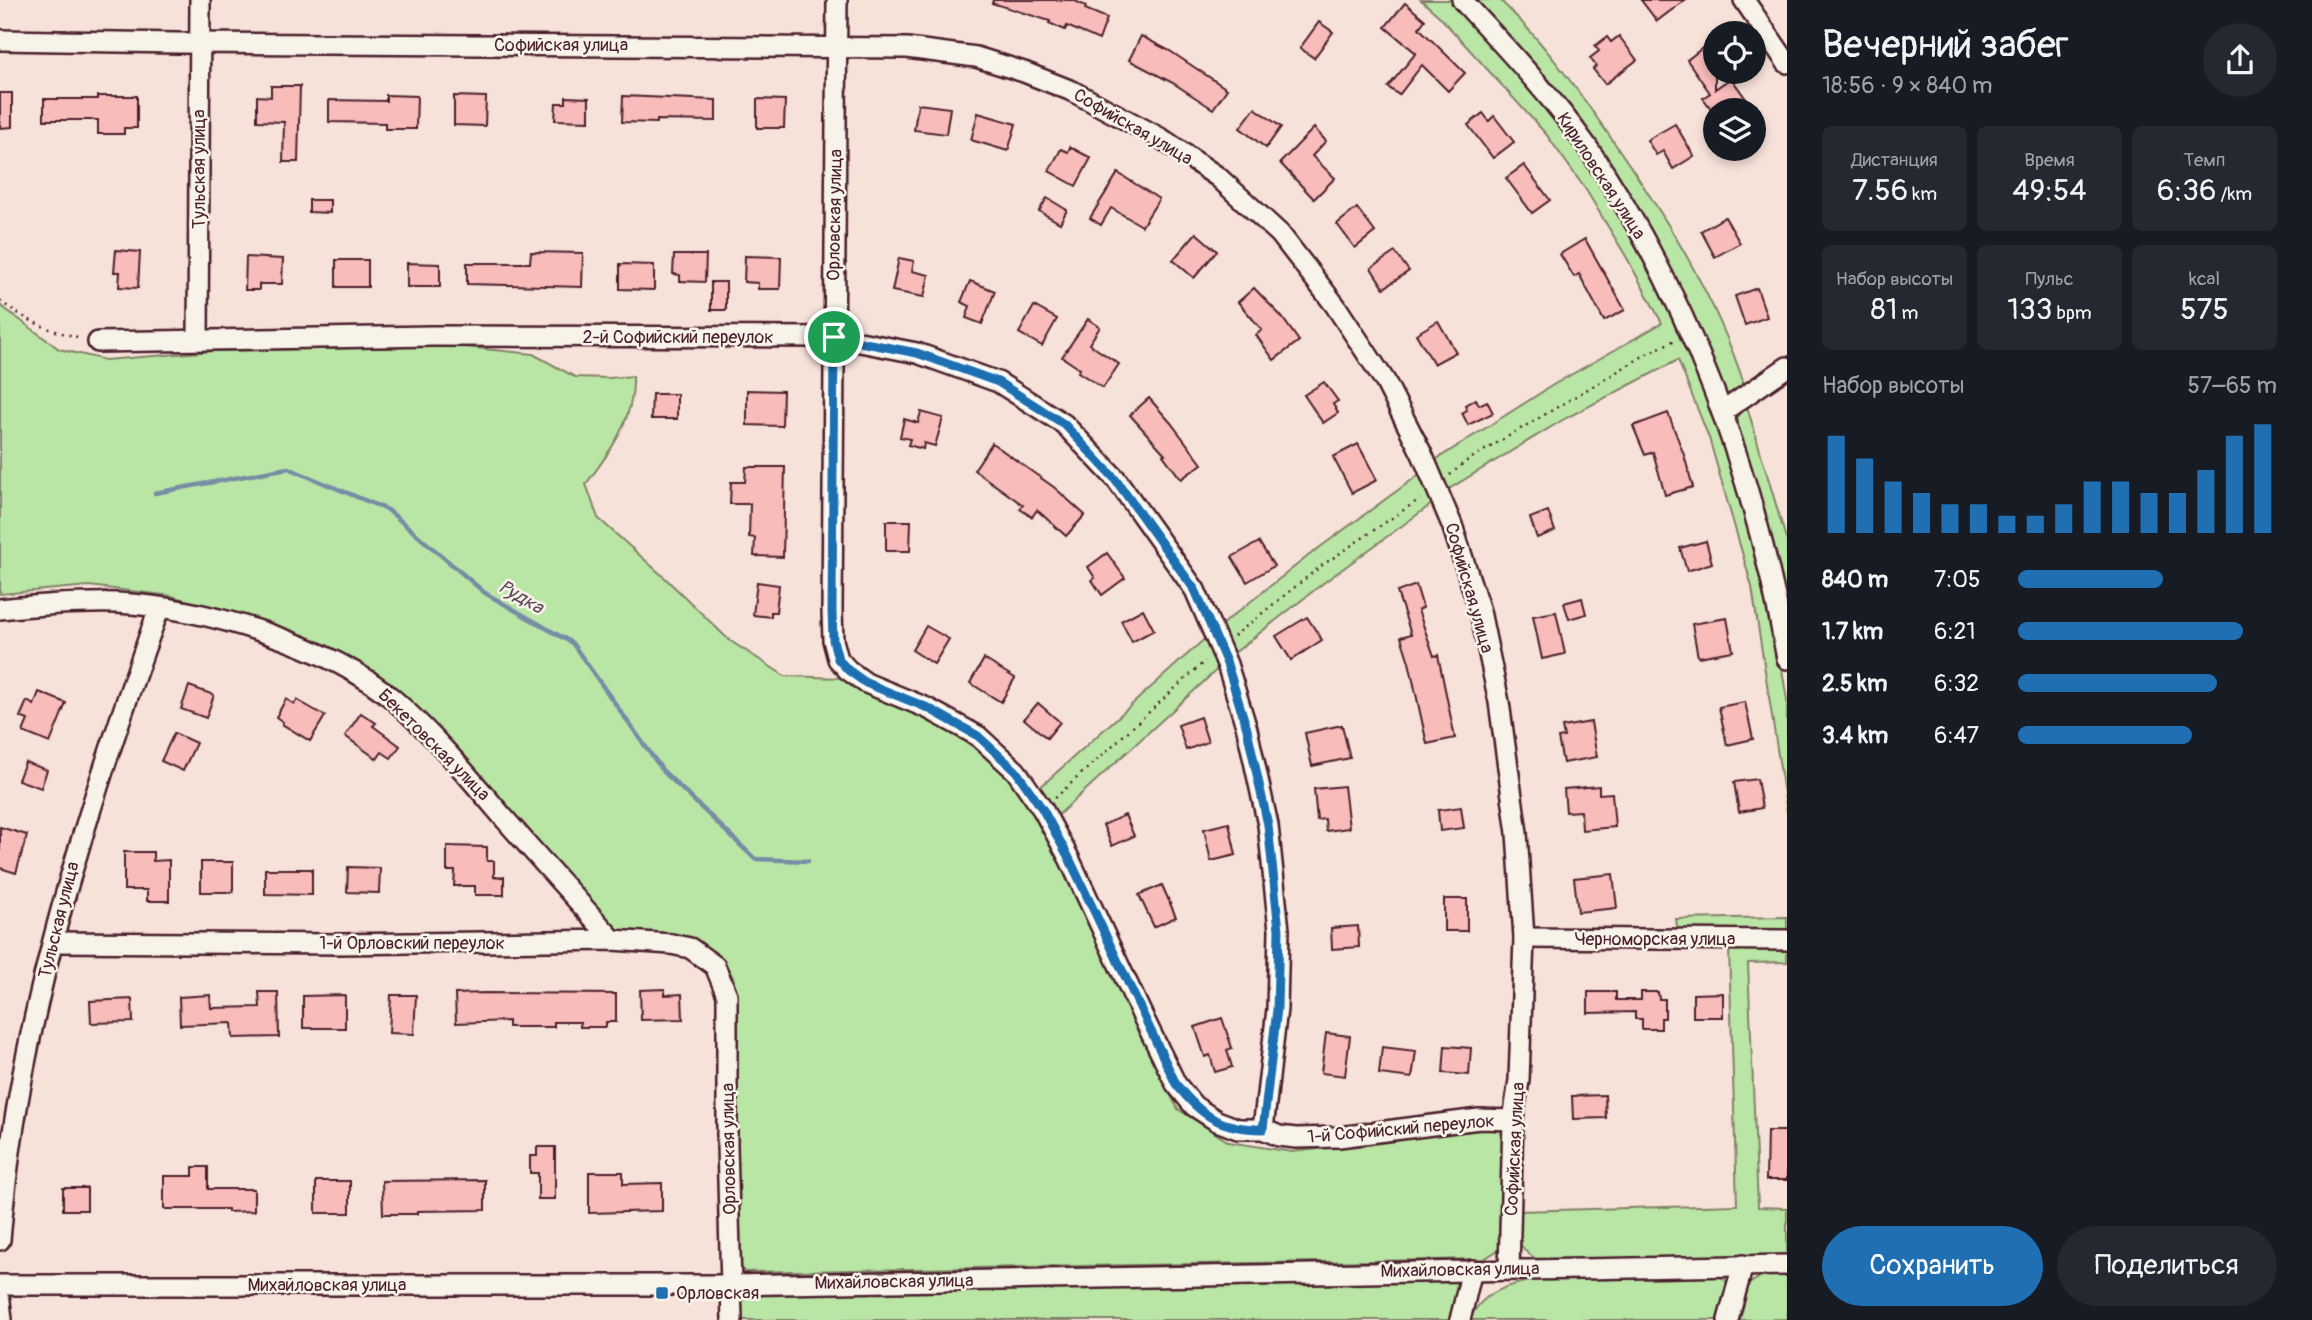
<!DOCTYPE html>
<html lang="ru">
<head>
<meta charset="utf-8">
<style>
  body { margin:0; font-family:Pangolin,sans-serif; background:#242831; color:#f1f3f6; height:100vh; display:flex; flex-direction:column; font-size:26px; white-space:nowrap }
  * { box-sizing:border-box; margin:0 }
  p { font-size:23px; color:#9ea1a6 }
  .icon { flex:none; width:38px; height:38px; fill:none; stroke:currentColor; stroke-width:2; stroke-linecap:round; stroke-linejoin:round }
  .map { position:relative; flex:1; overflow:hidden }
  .details { display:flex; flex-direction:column; background:#171b24; width:525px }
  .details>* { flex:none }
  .buttons { position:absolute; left:1703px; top:21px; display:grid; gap:14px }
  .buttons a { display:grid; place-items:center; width:63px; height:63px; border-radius:50%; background:#171b24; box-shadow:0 4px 10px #0003; font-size:35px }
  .pin { position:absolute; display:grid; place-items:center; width:60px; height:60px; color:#fff; margin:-30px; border:4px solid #fff; border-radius:50%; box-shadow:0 2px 7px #0007 }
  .round { display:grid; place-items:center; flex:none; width:74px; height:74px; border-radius:37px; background:#242831 }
  .headline { display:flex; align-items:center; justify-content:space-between; height:119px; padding:0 35px }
  h1 { font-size:38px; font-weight:600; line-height:52px }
  .figures { display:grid; grid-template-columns:repeat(3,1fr); gap:10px; height:119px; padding:7px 35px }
  .figures div { display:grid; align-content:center; border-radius:10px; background:#242831; text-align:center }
  .figures b { font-size:30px; font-weight:600 }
  .figures small { font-size:19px; font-weight:400 }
  .figures p { font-size:19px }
  .chart { height:196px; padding:14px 35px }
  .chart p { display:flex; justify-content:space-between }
  .chart svg { width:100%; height:126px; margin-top:7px; stroke:#1f6fb2; stroke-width:6 }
  .action { display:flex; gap:14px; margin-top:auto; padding:14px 35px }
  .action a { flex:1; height:80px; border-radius:42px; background:#1f6fb2; color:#fff; font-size:28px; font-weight:600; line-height:80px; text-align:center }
  .action a+a { background:#242831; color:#f1f3f6 }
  ul { padding:0 35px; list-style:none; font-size:23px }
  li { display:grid; grid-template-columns:112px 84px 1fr; align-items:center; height:52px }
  li i { height:18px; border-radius:9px; background:#1f6fb2 }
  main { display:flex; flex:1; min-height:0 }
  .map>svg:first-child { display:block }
  .green { fill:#b9e6a5; stroke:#828268; stroke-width:2 }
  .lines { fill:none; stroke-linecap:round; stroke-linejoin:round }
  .stream { stroke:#788ca5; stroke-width:4.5 }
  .building { fill:#f8bcba; stroke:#4a1f2b; stroke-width:2 }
  .minor-casing { stroke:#4a1f2b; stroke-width:24 }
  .path { stroke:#4a1f2b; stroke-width:2.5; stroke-dasharray:2 5; stroke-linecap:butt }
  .minor { stroke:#f7f3e8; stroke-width:19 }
  .route-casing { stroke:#fff; stroke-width:14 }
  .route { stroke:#1f6fb2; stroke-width:9 }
  .poi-dot { fill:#1f6fb2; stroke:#f7f3e8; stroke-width:2.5 }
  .labels { text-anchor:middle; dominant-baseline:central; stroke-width:5; stroke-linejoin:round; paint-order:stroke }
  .street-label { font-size:18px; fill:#4a1f2b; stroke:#f7f3e8 }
  .poi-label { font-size:18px; fill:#4a1f2b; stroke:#f7f3e8; text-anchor:start }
  .water-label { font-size:19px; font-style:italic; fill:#5d4c5e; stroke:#f7f3e8 }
</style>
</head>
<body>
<main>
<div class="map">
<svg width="1787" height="1320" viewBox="0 0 1787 1320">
  <rect width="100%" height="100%" fill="#f7e2da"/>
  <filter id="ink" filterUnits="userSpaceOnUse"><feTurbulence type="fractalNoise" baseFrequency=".0143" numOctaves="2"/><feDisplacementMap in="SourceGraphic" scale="14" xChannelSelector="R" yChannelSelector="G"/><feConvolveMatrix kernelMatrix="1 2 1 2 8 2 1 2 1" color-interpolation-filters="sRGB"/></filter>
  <g filter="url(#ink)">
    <g class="green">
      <polygon points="1421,0 1455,0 1483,30 1585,157 1633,232 1678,319 1720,422 1774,620 1787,700 1787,813 1752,587 1709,438 1678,360 1566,418 1447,490 1434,461 1553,385 1662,323 1627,258 1586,190 1546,134 1439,16"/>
      <path d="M 1476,0 L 1500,0 C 1543,41 1577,89 1611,138 C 1665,216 1716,296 1745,387 L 1732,393 L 1723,394 L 1692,320 L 1534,68 Z"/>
      <path d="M 0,305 L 59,349 L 105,360 L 214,351 L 456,346 L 533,354 L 575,377 L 609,378 L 633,376 C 635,419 610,452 586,484 L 598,518 L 665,578 L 729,640 L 785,676 L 841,678 L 902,705 L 951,729 L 1006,774 L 1028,798 L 1089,913 L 1160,1075 L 1178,1109 L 1229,1142 L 1292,1152 L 1489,1129 L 1501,1130 L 1508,1142 L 1503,1237 L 1498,1250 L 1484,1259 L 744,1272 L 738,1261 L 734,979 L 726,965 L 702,944 L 665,936 L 621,935 L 606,923 L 483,781 L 484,778 L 401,693 L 374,675 L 221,612 L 172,596 L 89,586 L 0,594 Z"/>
      <polygon points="1746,403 1787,542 1787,619 1736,430 1737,417"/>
      <polygon points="1424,471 1436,501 1326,581 1233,654 1221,625 1312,553"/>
      <polygon points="1210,634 1221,666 1054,819 1036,791"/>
      <polygon points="1787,917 1787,934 1678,933 1676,919"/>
      <path d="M 1729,948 L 1787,948 L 1787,962 L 1748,963 L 1758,1207 L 1787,1208 L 1787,1257 L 1541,1261 C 1514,1249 1519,1238 1519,1211 L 1737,1205 Z"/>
      <path d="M 1713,1274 L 1725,1279 L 1730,1294 L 1721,1320 L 1468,1320 C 1473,1313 1478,1304 1485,1299 C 1524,1265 1659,1275 1713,1274 Z"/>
      <path d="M 1769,1274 L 1787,1274 L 1787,1319 L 1735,1320 C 1743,1293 1739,1284 1769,1274 Z"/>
      <polygon points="1445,1278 1456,1282 1458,1301 1453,1320 739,1320 739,1309 744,1297 757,1292 951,1291"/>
    </g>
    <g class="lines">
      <polyline class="stream" points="155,493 288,468 388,510 485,593 572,643 663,771 755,859 808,861"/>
    </g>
    <g class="building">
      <polygon points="993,0 1073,0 1086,6 1085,9 1107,18 1099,40 1067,26 1065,30 1049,23 1050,21 992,3"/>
      <polygon points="1641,0 1685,0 1657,21"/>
      <polygon points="1405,3 1425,20 1419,28 1465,73 1448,91 1422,65 1399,95 1388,87 1416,53 1385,27"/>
      <polygon points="1319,22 1333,32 1314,58 1300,48"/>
      <polygon points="1141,36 1170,51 1227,89 1213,109 1173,83 1129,60"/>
      <polygon points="1619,36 1637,60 1605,84 1593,69 1596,66 1590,58 1599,51 1595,46 1607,37 1611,42"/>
      <polygon points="1705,46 1715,60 1715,89 1731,78 1754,110 1712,110 1703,98 1710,93 1687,60"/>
      <polygon points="271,86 300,86 298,162 283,162 284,122 257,121 257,96 271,97"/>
      <polygon points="0,93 12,93 12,127 0,128"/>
      <polygon points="386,95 417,96 416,129 385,129 385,123 329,122 329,100 386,101"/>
      <polygon points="98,96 137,96 137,128 124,128 124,134 98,134 98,120 44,120 44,99 98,99"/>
      <polygon points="454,96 486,97 485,126 454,125"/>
      <polygon points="623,96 716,100 716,121 657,120 657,123 622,122"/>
      <polygon points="566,97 589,98 589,121 555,120 556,103 566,103"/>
      <polygon points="757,99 785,100 784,128 757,128"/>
      <polygon points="918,104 950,108 946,134 914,130"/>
      <polygon points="1255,108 1281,127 1266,148 1240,128"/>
      <polygon points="978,113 1016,124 1008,151 971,140"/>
      <polygon points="1483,113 1489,121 1494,116 1514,142 1493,158 1468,125"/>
      <polygon points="1675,124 1694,156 1673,169 1663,151 1656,155 1647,140"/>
      <polygon points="1314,128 1326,141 1312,156 1335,178 1314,199 1280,163"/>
      <polygon points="1070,147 1091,158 1076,186 1049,171 1061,149 1068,152"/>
      <polygon points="1524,165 1550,200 1532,213 1506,178"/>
      <polygon points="1118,173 1159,199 1142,226 1111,208 1101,225 1090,218"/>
      <polygon points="1047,198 1067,210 1060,223 1039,211"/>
      <polygon points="309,200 330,200 330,213 309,212"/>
      <polygon points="1357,208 1375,232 1355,248 1337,224"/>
      <polygon points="1725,217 1740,243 1715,257 1701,231"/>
      <polygon points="1196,233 1217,251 1194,278 1173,260"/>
      <polygon points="1585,239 1625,310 1604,321 1579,274 1574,277 1560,254"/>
      <polygon points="116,250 140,252 138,288 119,287 120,272 114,272"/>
      <polygon points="531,252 583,253 582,287 467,284 467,263 530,263"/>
      <polygon points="1395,252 1409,271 1384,288 1371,268"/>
      <polygon points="674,255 706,255 705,282 680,281 680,275 673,274"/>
      <polygon points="745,256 781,257 780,289 758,289 758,283 744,282"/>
      <polygon points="246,257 283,259 282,284 259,284 259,290 245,290"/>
      <polygon points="899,258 914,261 912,271 929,275 924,297 892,291"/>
      <rect x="336" y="260" width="32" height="27"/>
      <polygon points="407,263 440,264 440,287 407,287"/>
      <polygon points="620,264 654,265 654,290 620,289"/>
      <polygon points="970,281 995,291 982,324 966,318 970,306 961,302"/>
      <rect x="711" y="282" width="15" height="28"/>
      <polygon points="1254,288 1281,316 1299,341 1274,360 1256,335 1262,330 1238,302"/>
      <polygon points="1757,288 1767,317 1745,325 1735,296"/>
      <polygon points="1034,306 1057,319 1042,346 1019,333"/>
      <polygon points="1088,319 1100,327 1089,344 1119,364 1103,388 1078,372 1080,369 1062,357"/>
      <polygon points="1438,321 1456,352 1434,364 1416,334"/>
      <polygon points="1324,382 1338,401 1333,404 1338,413 1323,423 1304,395"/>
      <polygon points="747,390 783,391 782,426 747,425"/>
      <polygon points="652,394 677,394 677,419 651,419"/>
      <polygon points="1149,398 1171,423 1202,464 1181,479 1163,455 1165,454 1130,415"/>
      <polygon points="1476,399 1479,405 1487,401 1493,413 1468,425 1462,413 1467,410 1465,405"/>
      <polygon points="921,412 943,418 935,446 924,443 923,449 908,445 910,439 900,437 904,419 918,423"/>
      <polygon points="1668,413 1684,455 1693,487 1665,495 1653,452 1645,455 1633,426"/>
      <polygon points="992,443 1055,488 1085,515 1066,536 1037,510 1032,517 1020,509 1023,505 974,470"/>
      <polygon points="1358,444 1377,480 1352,493 1333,457"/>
      <polygon points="746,467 785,467 783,557 754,556 755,538 749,537 750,504 730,504 731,482 745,482"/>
      <polygon points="1548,511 1555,531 1537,538 1530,518"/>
      <polygon points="886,521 911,521 910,551 886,551"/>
      <polygon points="1706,541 1712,563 1687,571 1680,548"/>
      <polygon points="1259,542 1274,566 1247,582 1232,557"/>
      <polygon points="1107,553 1125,578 1102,595 1092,580 1095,578 1088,567"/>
      <polygon points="757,582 779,585 776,612 771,612 771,617 753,615"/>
      <polygon points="1416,585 1423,608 1418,610 1434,656 1438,655 1455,738 1427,744 1409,662 1401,637 1411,634 1397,592"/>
      <polygon points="1582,598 1586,614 1569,619 1564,603"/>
      <polygon points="1143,609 1154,630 1132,642 1121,621"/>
      <polygon points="1556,612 1565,654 1542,659 1533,616"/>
      <polygon points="1307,617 1322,640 1291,660 1276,636"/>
      <polygon points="1727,618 1733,651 1698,657 1692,624"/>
      <polygon points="926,626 949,639 934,664 912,650"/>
      <polygon points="984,659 1015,678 1001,702 970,683"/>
      <polygon points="189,686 214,695 206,718 181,709"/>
      <polygon points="39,692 66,703 50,743 23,732 28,720 20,717 27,701 34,705"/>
      <polygon points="286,699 294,704 297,700 325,716 310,741 282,724 283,722 276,717"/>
      <polygon points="1745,702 1753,739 1727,745 1719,707"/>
      <polygon points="1038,703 1060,722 1047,738 1024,719"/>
      <polygon points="361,713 376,723 373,726 400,746 391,758 382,752 377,759 345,736"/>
      <polygon points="1200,717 1208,742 1186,750 1178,725"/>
      <polygon points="1591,722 1597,757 1563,763 1558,738 1564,737 1562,727"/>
      <polygon points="1342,725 1350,758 1312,766 1305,733"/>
      <polygon points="174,733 196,743 183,771 161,761"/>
      <polygon points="25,762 47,770 41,788 18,780"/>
      <polygon points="1757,779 1762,808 1739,812 1734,782"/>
      <polygon points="1344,786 1349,828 1326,831 1325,819 1317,820 1314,789"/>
      <polygon points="1599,786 1599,794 1612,793 1615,827 1582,830 1581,811 1566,812 1564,789"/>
      <polygon points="1461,807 1464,828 1440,831 1438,810"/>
      <polygon points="1125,815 1134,836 1112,846 1103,825"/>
      <polygon points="1229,823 1236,855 1211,861 1204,829"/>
      <polygon points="0,827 27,835 16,873 0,868"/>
      <polygon points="447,846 487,847 487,861 494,861 494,877 504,877 504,895 475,895 475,886 454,886 455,871 447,871"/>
      <polygon points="124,852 153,852 153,861 169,860 169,901 147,901 147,890 124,890"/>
      <rect x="201" y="862" width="32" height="30"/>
      <polygon points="348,867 380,868 379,893 347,892"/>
      <polygon points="265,869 312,869 312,895 265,894"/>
      <polygon points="1613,874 1617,908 1578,912 1574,878"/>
      <polygon points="1162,885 1176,917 1154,927 1139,895"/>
      <rect x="1444" y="899" width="23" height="32"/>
      <polygon points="1358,926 1359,947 1332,949 1331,928"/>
      <polygon points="665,989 665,995 682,994 683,1019 641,1020 640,990"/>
      <polygon points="259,992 278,992 279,1037 233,1038 232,1023 180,1025 179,997 210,995 211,1008 260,1007"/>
      <polygon points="1588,992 1616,992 1616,1000 1641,1000 1641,992 1658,992 1659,999 1665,999 1665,1018 1661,1018 1661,1029 1642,1029 1642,1019 1635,1019 1635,1012 1588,1013"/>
      <polygon points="485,993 616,994 616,1022 606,1022 606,1027 580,1027 580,1022 554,1022 554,1027 508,1027 508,1021 456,1023 455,994"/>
      <polygon points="1723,993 1723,1017 1693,1017 1693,994"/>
      <polygon points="345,995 345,1028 303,1028 303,996"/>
      <polygon points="391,995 416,995 414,1034 389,1033"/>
      <polygon points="132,999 133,1022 91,1023 90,1001"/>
      <polygon points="1222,1018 1232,1048 1227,1050 1232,1067 1215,1072 1210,1055 1205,1057 1195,1027"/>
      <polygon points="1326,1033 1350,1036 1345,1076 1321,1073"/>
      <polygon points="1445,1046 1471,1048 1469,1075 1443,1073"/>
      <polygon points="1382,1047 1416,1051 1412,1078 1379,1074"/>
      <polygon points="1605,1095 1606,1118 1573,1119 1572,1096"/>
      <polygon points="1767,1131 1787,1131 1787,1180 1766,1180"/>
      <polygon points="537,1147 555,1147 555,1199 538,1199 538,1173 530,1173 530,1156 537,1156"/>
      <polygon points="193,1167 208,1167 208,1189 254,1189 254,1211 228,1212 228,1209 164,1209 164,1176 193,1176"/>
      <polygon points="589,1172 623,1172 623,1184 662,1183 662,1211 589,1213"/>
      <polygon points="485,1180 485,1210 417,1211 417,1214 383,1214 382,1181"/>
      <rect x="316" y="1181" width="34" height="32"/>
      <rect x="63" y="1188" width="24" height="22"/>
    </g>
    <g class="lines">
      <defs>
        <g id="minor">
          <polyline points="837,0 832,611 833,640 838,659 848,670 866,683 927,708 978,736 1016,771 1043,810 1069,858 1144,1019 1176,1084 1194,1106 1217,1121 1238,1129 1263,1129 1279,1136 1296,1138 1339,1137 1479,1119 1513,1120"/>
          <path d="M 1462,0 C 1505,47 1549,93 1586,145 C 1690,296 1756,478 1787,659"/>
          <polyline points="1744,0 1787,63"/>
          <polyline points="0,40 177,43 907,48 976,57 1024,72 1072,91 1162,139 1218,177 1280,234 1335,305 1385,381 1422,454 1452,525 1480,611 1499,702 1517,833 1524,938 1519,1080 1513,1120 1509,1269"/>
          <polyline points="198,339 200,0"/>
          <polyline points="98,342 432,336 834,337 917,353 998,382 1064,424 1116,479 1195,590 1227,664 1247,729 1268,825 1279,930 1277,1009 1263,1129"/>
          <polyline points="1722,412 1787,367"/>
          <path d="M 0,609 C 39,605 78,602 117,603 C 202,607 329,644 394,700 C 434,735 469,777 503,817 C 539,858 576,899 613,940"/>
          <polyline points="1524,938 1787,940"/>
          <polyline points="54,942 338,944 613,940 671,944 690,948 715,966 727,995 727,1146 732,1320"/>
          <path d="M 0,1240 C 18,1023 85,813 159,609"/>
          <polyline points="0,1285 731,1285 1787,1265"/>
          <polyline points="0,1301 2,1320"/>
          <polyline points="1460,1320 1472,1270"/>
          <polyline points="1728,1320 1743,1265"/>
        </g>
      </defs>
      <use href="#minor" class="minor-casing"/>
      <g class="path">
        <path d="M 0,301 C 27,321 49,331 82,338"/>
        <polyline points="1450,475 1465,462 1645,355 1675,340"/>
        <polyline points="1234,636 1321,566 1420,499"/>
        <polyline points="1055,798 1205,661"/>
      </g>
      <use href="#minor" class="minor"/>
    </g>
  </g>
  <g class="lines" filter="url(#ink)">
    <defs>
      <path id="route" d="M 834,337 L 917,353 L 998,382 L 1064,424 L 1115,479 L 1195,590 L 1227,664 L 1247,729 L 1268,825 L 1279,930 L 1277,1009 L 1263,1129 C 1221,1129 1202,1117 1176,1084 L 1069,858 L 1043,810 L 1016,771 L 978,736 L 928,708 L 866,683 L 848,670 L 838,659 L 833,640 L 832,611 Z"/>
    </defs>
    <use href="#route" class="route-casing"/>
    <use href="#route" class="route"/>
  </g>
  <rect class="poi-dot" x="655" y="1286" width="14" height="14" rx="3.5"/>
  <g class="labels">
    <g class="street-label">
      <text x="561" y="45">Софийская улица</text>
      <text transform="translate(1133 127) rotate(30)">Софийская улица</text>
      <text transform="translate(199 169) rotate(-90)">Тульская улица</text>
      <text transform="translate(1601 176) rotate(57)">Кириловская улица</text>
      <text transform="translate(835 215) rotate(-89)">Орловская улица</text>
      <text x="678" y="337">2-й Софийский переулок</text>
      <text transform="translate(1469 588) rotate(74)">Софийская улица</text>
      <text transform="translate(434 745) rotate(45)">Бекетовская улица</text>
      <text transform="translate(59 920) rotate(-76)">Тульская улица</text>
      <text x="1655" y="939">Черноморская улица</text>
      <text x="412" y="943">1-й Орловский переулок</text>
      <text transform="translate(1401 1129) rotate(-5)">1-й Софийский переулок</text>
      <text transform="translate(729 1149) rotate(-91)">Орловская улица</text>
      <text transform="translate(1515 1149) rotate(-87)">Софийская улица</text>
      <text transform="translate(1460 1270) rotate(-1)">Михайловская улица</text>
      <text transform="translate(894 1282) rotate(-1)">Михайловская улица</text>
      <text x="327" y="1285">Михайловская улица</text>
    </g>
    <g class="poi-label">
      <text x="676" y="1293">Орловская</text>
    </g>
    <g class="water-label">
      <text transform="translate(521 597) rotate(30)">Рудка</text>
    </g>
  </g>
</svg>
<div class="buttons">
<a><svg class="icon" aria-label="locate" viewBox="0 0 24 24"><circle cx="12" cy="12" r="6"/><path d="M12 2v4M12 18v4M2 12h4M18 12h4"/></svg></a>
<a><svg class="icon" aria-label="layers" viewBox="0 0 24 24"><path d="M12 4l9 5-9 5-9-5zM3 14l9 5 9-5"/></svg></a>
</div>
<div class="pin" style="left:834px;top:337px;background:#1e9e55"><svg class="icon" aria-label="arrive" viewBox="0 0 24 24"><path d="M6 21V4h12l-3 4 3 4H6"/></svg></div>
</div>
<section class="details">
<div class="headline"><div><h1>Вечерний забег</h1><p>18:56 · 9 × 840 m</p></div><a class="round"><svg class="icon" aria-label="share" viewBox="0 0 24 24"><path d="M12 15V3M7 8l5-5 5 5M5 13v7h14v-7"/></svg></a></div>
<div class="figures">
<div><p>Дистанция</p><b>7.56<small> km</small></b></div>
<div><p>Время</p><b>49:54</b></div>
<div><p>Темп</p><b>6:36<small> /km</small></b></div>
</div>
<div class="figures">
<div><p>Набор высоты</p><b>81<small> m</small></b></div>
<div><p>Пульс</p><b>133<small> bpm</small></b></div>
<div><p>kcal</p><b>575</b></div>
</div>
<div class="chart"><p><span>Набор высоты</span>57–65 m</p>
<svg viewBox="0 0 160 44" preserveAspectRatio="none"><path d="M5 44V10M15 44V18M25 44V26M35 44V30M45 44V34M55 44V34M65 44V38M75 44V38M85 44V34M95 44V26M105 44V26M115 44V30M125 44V30M135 44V22M145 44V10M155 44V6"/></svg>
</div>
<ul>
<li><b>840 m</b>7:05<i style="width:56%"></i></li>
<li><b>1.7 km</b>6:21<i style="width:87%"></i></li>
<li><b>2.5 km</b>6:32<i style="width:77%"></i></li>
<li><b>3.4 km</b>6:47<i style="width:67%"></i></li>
</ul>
<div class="action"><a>Сохранить</a><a>Поделиться</a></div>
</section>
</main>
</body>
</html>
